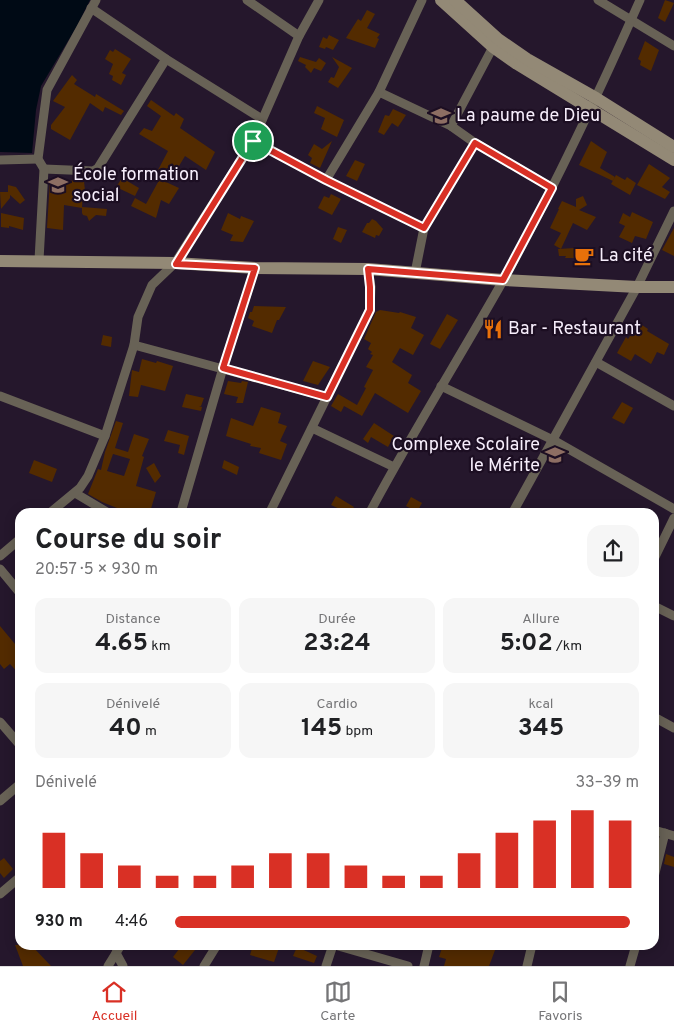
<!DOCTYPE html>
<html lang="fr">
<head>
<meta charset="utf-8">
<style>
  body { margin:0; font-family:Overpass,sans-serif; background:#f6f6f6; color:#202124; height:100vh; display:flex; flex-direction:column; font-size:19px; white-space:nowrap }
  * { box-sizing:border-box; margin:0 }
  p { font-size:16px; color:#757577 }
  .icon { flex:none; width:28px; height:28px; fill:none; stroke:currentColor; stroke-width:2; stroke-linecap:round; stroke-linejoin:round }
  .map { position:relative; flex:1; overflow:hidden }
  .panel { position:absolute; left:15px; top:508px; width:644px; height:442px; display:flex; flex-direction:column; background:#fff; border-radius:15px; box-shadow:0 2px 12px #0003 }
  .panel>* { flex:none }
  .pin { position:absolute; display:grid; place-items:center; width:42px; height:42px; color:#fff; margin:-21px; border:2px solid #fff; border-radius:50%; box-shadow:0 1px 5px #0007 }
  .round { display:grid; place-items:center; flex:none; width:52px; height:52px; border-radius:15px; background:#f6f6f6 }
  .summary { display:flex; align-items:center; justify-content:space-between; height:85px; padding:0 20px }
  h1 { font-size:28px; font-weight:700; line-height:38px }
  .figures { display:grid; grid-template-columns:repeat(3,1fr); gap:8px; height:85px; padding:5px 20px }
  .figures div { display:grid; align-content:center; border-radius:12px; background:#f6f6f6; text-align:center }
  .figures b { font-size:25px; font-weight:700 }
  .figures small { font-size:14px; font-weight:400 }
  .figures p { font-size:14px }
  .chart { height:140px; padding:10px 20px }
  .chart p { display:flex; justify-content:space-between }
  .chart svg { width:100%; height:90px; margin-top:5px; stroke:#d93025; stroke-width:6 }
  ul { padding:0 20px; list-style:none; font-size:16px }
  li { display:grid; grid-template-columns:80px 60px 1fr; align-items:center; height:38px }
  li i { height:12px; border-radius:6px; background:#d93025 }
  .dock { display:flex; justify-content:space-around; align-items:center; height:70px; border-top:1px solid #e0e0e0; background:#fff; font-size:14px; color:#757577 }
  .dock a { display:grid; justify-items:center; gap:2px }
  .dock .current { color:#d93025 }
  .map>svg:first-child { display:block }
  .water { fill:#000a15 }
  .building { fill:#532b00; fill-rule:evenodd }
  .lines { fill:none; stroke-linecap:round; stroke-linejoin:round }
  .street { stroke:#686256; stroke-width:9 }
  .secondary { stroke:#938976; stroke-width:12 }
  .route-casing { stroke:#fff; stroke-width:10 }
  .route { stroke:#d93025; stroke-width:6 }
  .labels { text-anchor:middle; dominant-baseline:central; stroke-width:4.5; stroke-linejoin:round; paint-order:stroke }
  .poi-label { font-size:18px; fill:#f7eefc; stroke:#1c0e22; text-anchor:start }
</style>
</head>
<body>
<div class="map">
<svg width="674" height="966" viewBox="0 0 674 966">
  <rect width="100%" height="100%" fill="#25172c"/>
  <polygon class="water" points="0,0 90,0 77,26 41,86 36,110 32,153 0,152"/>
  <g class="building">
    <polygon points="665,0 674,3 665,22 658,18"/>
    <polygon points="367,10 375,14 367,28 380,34 377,38 379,39 375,48 346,38 358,19 361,21"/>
    <polygon points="329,35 339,40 333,50 326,47 325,49 319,47 323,37 327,39"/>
    <polygon points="645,41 659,50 651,71 640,65 641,61 638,59"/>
    <polygon points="115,49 131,59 122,73 126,75 121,85 112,80 113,76 109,74 113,64 105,59 110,50 113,52"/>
    <polygon points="300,57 316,62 319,58 326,63 321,71 314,68 311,73 305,67 306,65 298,61"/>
    <polygon points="332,57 352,68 338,88 328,82 331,77 334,78 339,67"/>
    <polygon points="72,75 77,80 74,84 95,97 96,94 124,111 121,115 105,107 103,112 90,103 70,140 51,129 51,125 65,107 53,101"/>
    <polygon points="151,100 174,116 176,113 184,119 180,128 215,152 206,170 185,156 176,171 172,169 166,182 179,188 169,204 161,200 156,218 131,206 135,198 146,204 163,173 158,170 168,151 139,134 144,128 152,131 161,116 147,106"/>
    <polygon points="317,106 344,120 337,137 321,129 325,118 314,113"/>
    <polygon points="393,109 406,115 398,127 392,123 384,135 378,132 385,115 389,116"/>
    <polygon points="332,141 320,168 310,163 312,158 308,155 314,144 322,149"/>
    <polygon points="591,141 607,152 600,168 615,177 613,181 579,165"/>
    <polygon points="355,160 365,164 357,181 346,176"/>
    <polygon points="649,164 670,178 662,187 670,192 665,199 637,185"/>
    <polygon points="616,175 625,180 627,177 636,183 630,195 611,184"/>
    <polygon points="122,178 139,188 135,196 116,187"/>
    <polygon points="50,180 84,181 85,191 83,191 82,208 64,205 63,230 47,228"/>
    <polygon points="8,185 16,187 25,200 20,204 10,195 10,198 1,209 0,192 8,192"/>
    <polygon points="331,194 341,199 332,215 318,208 324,196 329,198"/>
    <polygon points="583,196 587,205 579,210 596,217 587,230 573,223 561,249 554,245 561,233 550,228 559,209 558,209 562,201 576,207 576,199"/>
    <polygon points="82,207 107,209 106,216 96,215 89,221 87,216 83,215 82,213"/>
    <polygon points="632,212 653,222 646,239 635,236 632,243 619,237 625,226 619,223 623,213 630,217"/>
    <polygon points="1,213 24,218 23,230 9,226 9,228 1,227"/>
    <polygon points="228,213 240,219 241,216 254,221 243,242 230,241 233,235 221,230"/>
    <polygon points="372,219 376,221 383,229 379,236 376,235 375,238 362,232 367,223 369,223"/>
    <polygon points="338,227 347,230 341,243 333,239"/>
    <polygon points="674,228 674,256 662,250"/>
    <polygon points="575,248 577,258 565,258 566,256 559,256 558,249"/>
    <polygon points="254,306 286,307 279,320 277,320 272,333 252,326 254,321 248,318 250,312 252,312"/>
    <polygon points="380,310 399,313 400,312 416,317 411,328 424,335 413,355 400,348 392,362 412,375 408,383 421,391 408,413 375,393 362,416 344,406 341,412 331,406 338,394 357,405 366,388 364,387 373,370 366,367 373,355 370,354 372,352 368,349 371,343 364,339 376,312"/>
    <polygon points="447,314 458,320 440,349 430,344"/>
    <polygon points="639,323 648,329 647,331 669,344 664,355 657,352 651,364 635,354 631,361 617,353 626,337 628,339"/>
    <polygon points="103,335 112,337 111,347 101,345"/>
    <polygon points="142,359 156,363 157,361 173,366 165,391 141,385 138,397 129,396 132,370 139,372"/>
    <polygon points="313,361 330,367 318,385 303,381"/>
    <polygon points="228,381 241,383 242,381 248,382 243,403 236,403 238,397 224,394"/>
    <polygon points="186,394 204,398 201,406 199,406 202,407 201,411 182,407"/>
    <polygon points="622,402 633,408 624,424 612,418"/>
    <polygon points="261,407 281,413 278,423 287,426 280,441 287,444 281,460 259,453 261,448 250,446 251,444 226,436 231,418 253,426"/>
    <path d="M 116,421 L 123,423 L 115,448 L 128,452 L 134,434 L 149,439 L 142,456 L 144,457 L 136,486 L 156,492 L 150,512 L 127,512 L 102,502 L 88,494 L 98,469 L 101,470 L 105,452 ZM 113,454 L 130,459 L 124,476 L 107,471 Z"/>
    <polygon points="374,423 394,436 388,447 371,437 368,443 363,439"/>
    <polygon points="168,430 189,436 184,455 178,453 180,445 164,441"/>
    <polygon points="34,460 57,469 52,482 29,473"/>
    <polygon points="224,460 239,467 237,475 222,468"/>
    <polygon points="154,463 161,476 155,483 146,468"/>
    <polygon points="336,496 354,507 351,512 346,512 331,505"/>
    <polygon points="411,497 422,503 417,512 406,506"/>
    <polygon points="0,626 20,650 20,675 10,664 4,669 0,664"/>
    <polygon points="666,854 674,857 674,867 664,864"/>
    <polygon points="4,858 13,869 4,878 0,873 0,861"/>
    <polygon points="15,945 31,945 51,966 23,966"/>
    <polygon points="182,945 199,945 183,965 173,957"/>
    <polygon points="253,945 280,945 274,962 250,955"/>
    <polygon points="443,945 460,947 461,945 476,945 484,948 485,945 497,945 489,966 444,966 446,959 439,957"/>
    <polygon points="297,947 317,956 314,963 293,956"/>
  </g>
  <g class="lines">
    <g class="street">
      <polyline points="247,0 299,36"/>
      <polyline points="598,0 674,46"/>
      <polyline points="91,8 166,59 262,119"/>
      <polyline points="379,92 451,126 475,143 552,188"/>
      <polyline points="451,126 493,47"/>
      <polyline points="253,141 326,180 424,228 415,273"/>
      <polyline points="0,160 38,159"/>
      <polyline points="44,169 93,171 98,168 166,59"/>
      <polyline points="326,180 379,92 422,0"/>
      <polyline points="424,228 475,143"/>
      <polyline points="39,260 44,169 38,159 47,90 96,0"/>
      <polyline points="134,345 327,397"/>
      <polyline points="596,362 674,406"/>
      <polyline points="441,386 553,440 674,509"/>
      <polyline points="0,396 105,436"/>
      <polyline points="312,428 394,467"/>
      <polyline points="75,493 107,512"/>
      <polyline points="51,512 80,488 88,476 105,436 134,345 138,317 152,285 175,263 253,141 299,36 319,0"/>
      <polyline points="181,512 223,368 255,268"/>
      <polyline points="270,512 370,310 371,287 368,269"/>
      <path d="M 370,512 C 412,433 460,357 504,279 C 554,188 598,95 640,0"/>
      <polyline points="513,512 637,287 674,211"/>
      <polyline points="0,556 20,539"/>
      <polyline points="654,559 674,518"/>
      <polyline points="0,569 20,593"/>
      <polyline points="654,606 674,616"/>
      <polyline points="654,717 674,728"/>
      <polyline points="0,722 20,745"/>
      <polyline points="0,801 20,784"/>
      <polyline points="654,830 674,836"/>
      <polyline points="654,877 665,833"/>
      <polyline points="0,894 20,877"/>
      <polyline points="335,945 408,966"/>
      <polyline points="116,953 123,966"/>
      <polyline points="108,966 121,945"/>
      <polyline points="204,966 217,945"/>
      <polyline points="326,966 333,945"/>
      <polyline points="424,966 429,945"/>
      <polyline points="527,966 532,945"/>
      <polyline points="630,966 636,945"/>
    </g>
    <g class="secondary">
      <polyline points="441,0 493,47 517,64 674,160"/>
      <polyline points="455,0 498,39 527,59 596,98 674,147"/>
      <polyline points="0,261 175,263 255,268 368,269 503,280 637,287 674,287"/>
    </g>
  </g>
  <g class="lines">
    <defs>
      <polygon id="route" points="253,141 326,180 424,228 475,143 552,188 503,280 368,269 370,287 370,310 327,397 223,368 255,268 176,264"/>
    </defs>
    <use href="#route" class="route-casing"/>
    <use href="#route" class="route"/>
  </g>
  <defs>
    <symbol id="school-bare" viewBox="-9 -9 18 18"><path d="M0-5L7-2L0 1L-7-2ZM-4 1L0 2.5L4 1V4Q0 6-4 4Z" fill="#8d6e63" stroke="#1c0e22" stroke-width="2.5" paint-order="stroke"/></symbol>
    <symbol id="cafe-bare" viewBox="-9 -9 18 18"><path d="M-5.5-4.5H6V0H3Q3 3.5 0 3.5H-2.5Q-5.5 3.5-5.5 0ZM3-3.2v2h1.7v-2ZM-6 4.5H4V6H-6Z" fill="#e8710a" stroke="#1c0e22" stroke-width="2.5" paint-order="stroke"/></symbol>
    <symbol id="restaurant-bare" viewBox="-9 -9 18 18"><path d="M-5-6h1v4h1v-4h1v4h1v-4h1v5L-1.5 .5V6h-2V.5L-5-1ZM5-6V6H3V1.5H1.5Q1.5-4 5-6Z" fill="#e8710a" stroke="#1c0e22" stroke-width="2.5" paint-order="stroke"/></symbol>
  </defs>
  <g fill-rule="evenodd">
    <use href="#school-bare" x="427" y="102" width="28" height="28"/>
    <use href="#school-bare" x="44" y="171" width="28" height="28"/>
    <use href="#cafe-bare" x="570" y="242" width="28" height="28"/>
    <use href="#restaurant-bare" x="479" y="315" width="28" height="28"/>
    <use href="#school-bare" x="541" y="441" width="28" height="28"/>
  </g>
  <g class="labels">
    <g class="poi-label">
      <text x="456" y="116">La paume de Dieu</text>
      <text x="73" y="175">École formation<tspan x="73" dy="21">social</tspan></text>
      <text x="599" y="256">La cité</text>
      <text x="508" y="329">Bar - Restaurant</text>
      <text x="540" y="445" text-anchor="end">Complexe Scolaire<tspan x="540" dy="21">le Mérite</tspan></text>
    </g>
  </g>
</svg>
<div class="pin" style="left:253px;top:141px;background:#1e9e55"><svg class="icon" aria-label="arrive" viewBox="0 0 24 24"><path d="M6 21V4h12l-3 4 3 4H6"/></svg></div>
<section class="panel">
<div class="summary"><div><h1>Course du soir</h1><p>20:57 · 5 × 930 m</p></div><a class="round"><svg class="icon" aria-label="share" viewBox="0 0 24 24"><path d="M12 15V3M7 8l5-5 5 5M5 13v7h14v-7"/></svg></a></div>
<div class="figures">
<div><p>Distance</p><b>4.65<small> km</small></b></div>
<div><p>Durée</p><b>23:24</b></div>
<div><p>Allure</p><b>5:02<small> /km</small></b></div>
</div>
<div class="figures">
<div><p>Dénivelé</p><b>40<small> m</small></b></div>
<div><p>Cardio</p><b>145<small> bpm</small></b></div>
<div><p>kcal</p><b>345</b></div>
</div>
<div class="chart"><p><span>Dénivelé</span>33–39 m</p>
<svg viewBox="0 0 160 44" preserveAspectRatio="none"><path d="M5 44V17M15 44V27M25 44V33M35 44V38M45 44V38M55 44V33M65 44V27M75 44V27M85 44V33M95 44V38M105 44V38M115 44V27M125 44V17M135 44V11M145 44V6M155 44V11"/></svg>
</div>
<ul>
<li><b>930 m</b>4:46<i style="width:98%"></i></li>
</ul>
</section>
</div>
<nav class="dock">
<a class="current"><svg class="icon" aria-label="home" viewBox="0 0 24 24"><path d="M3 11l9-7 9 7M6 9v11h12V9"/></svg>Accueil</a>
<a><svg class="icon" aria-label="map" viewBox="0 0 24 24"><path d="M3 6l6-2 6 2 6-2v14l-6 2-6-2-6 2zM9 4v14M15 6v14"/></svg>Carte</a>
<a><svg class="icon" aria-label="saved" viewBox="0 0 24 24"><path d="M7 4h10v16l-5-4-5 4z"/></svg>Favoris</a>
</nav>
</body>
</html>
